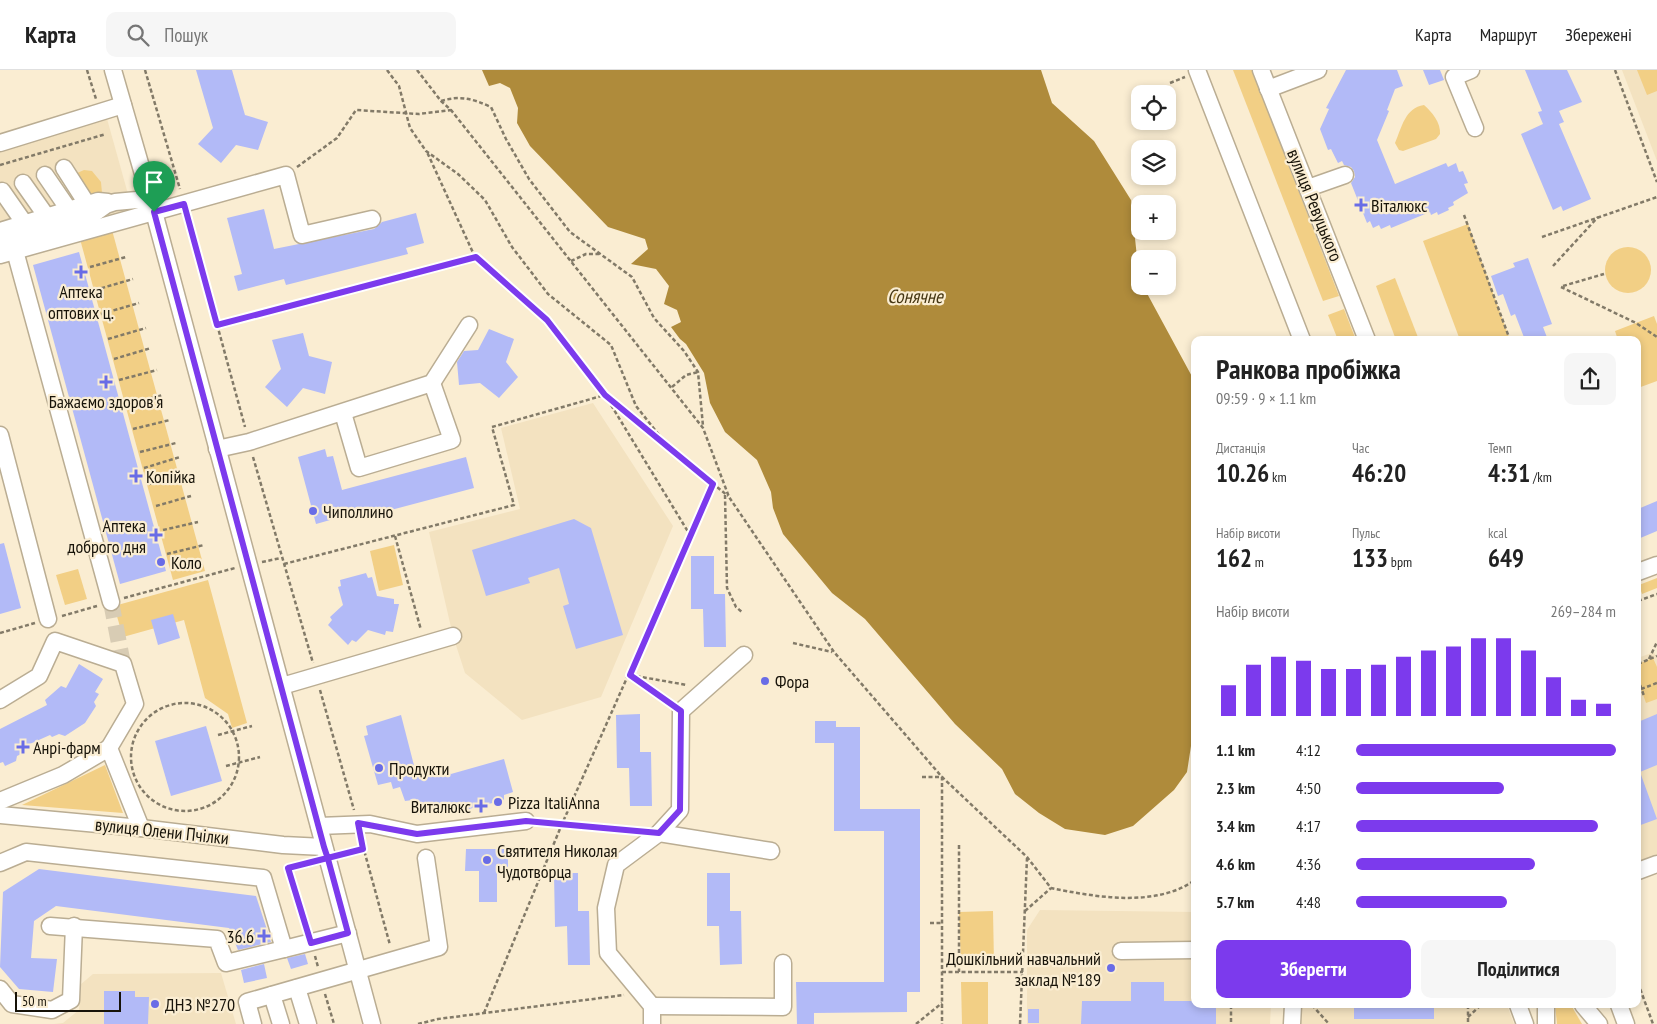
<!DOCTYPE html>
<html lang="uk">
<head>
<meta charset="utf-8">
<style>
  body { margin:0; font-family:"PT Sans Narrow",sans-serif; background:#f6f6f6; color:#222; height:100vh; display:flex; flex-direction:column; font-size:19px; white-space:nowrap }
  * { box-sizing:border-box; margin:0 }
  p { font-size:16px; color:#767676 }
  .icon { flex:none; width:28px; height:28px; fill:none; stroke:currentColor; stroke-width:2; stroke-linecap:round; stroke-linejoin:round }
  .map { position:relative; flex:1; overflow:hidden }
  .drawer { position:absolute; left:1191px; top:266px; width:450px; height:672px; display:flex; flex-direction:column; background:#fff; border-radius:10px; box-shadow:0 2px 8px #0003 }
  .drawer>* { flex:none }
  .fabs { position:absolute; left:1131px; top:15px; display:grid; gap:10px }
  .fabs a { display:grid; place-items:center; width:45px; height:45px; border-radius:10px; background:#fff; box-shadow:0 2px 8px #0003; font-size:25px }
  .scale { position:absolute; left:15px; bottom:12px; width:106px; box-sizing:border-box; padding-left:5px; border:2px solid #171309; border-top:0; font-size:14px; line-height:18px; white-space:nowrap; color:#171309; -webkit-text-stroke:4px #faedd2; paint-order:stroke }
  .pin { position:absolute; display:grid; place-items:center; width:42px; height:42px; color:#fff; margin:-51px -21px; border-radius:50% 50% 50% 0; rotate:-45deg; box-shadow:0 0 5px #0007 }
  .pin .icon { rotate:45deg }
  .round { display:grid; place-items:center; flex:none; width:52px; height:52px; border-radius:10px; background:#f6f6f6 }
  .head { display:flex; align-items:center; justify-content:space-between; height:85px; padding:0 25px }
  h1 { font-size:28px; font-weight:700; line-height:38px }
  .stats { display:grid; grid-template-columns:repeat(3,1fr); gap:8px; height:85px; padding:5px 25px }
  .stats div { display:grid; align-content:center }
  .stats b { font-size:25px; font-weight:700 }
  .stats small { font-size:14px; font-weight:400 }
  .stats p { font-size:14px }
  .chart { height:140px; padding:10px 25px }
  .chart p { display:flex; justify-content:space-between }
  .chart svg { width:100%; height:90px; margin-top:5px; stroke:#7c3aed; stroke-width:6 }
  .primary-button { display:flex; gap:10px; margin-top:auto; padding:10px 25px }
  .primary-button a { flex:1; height:58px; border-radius:10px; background:#7c3aed; color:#fff; font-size:20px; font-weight:700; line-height:58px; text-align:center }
  .primary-button a+a { background:#f6f6f6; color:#222 }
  ul { padding:0 25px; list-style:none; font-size:16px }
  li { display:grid; grid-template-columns:80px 60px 1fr; align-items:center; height:38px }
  li i { height:12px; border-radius:6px; background:#7c3aed }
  header { display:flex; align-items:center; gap:30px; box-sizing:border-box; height:70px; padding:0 25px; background:#fff; border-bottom:1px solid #e0e0e0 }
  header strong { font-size:24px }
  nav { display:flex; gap:28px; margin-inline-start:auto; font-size:18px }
  .search { width:350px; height:45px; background:#f6f6f6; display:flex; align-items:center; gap:12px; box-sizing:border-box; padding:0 18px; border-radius:10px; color:#767676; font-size:19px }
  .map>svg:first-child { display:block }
  .built { fill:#f3e2c0 }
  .green { fill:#f2cf85 }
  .water { fill:#af8b3b }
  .building { fill:#b2baf7 }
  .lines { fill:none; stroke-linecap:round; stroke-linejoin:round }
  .minor-tunnel { stroke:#d8ccb4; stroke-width:16; stroke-dasharray:16 8; stroke-linecap:butt }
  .minor-casing { stroke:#baad93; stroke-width:19 }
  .path { stroke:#827a68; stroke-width:2.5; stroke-dasharray:4 2.5; stroke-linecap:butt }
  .minor { stroke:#fff; stroke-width:16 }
  .route-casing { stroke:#fff; stroke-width:10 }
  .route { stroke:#7c3aed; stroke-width:6 }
  .poi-dot { fill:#696ce6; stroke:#faedd2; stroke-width:2 }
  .labels { text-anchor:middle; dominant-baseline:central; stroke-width:4.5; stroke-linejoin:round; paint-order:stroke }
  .street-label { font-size:18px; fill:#171309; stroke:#faedd2 }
  .poi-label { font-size:18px; fill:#171309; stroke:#faedd2; text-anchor:start }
  .water-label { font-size:19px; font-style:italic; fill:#453613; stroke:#faedd2 }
</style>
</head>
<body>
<header>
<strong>Карта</strong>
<div class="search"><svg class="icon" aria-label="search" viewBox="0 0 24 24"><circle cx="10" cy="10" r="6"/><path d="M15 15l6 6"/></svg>Пошук</div>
<nav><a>Карта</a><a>Маршрут</a><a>Збережені</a></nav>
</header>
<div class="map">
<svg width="1657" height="954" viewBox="0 0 1657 954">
  <rect width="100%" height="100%" fill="#faedd2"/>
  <g class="built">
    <polygon points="1622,0 1657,0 1657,91"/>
    <polygon points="104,38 133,142 0,179 0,70"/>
    <polygon points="593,333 673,456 601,627 522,650 465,603 453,566 429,462 520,439 501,358"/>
    <polygon points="1654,582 1657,589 1657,788 1638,796 1638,588"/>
    <polygon points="1040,840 1195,842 1195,935 1271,935 1270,954 1027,954 1027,860"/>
    <polygon points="221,903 236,954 54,954 63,953 79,940 80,915 93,904"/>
    <polygon points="1296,935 1507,935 1514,954 1296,954"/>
  </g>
  <g class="green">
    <polygon points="1233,0 1252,0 1339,226 1323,231"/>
    <polygon points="1637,0 1657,0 1657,21 1647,25"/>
    <path d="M 1424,35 C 1432,42 1441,53 1440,64 L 1436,69 L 1403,81 L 1399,80 L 1395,73 C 1402,57 1405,38 1424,35 Z"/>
    <polygon points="84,100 92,101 101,112 102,123 91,128 75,104"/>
    <polygon points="1468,154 1510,270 1460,270 1423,171"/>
    <polygon points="112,160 205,501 173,510 80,169"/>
    <circle cx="1628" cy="200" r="23"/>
    <polygon points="1395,208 1419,270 1396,270 1376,216"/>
    <polygon points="1344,239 1356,270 1338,270 1328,245"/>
    <polygon points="1654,246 1657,254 1657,311 1638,318 1638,270 1618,270 1615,261"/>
    <polygon points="394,475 403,515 379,521 370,481"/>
    <polygon points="78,499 87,529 65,535 56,505"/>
    <polygon points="1657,508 1657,518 1642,524 1639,515"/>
    <polygon points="208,510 247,653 232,658 228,644 205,628 184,550 123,567 114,536"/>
    <polygon points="1653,588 1657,597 1657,629 1646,633 1641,619 1638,620 1638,594"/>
    <polygon points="105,695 123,743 22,735"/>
    <polygon points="993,841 994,893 961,894 959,842"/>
    <polygon points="961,912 988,912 988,954 962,954"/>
    <polygon points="1555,935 1571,935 1582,954 1557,954"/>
  </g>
  <polygon class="water" points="482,0 1041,0 1052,33 1094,71 1131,130 1140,216 1143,216 1195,312 1195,650 1187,702 1174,720 1133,756 1105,765 1065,759 1039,743 1015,724 1002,699 955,654 865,549 832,523 783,464 773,438 771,422 757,390 725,362 710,333 704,303 686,274 680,269 671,257 681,252 677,240 664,234 669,216 656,199 631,194 648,179 645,169 608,157 530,76 517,53 518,38 510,18 500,13 489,16"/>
  <g class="building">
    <polygon points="196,0 232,0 245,45 268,52 258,80 236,75 221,93 198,74 213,58"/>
    <polygon points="1346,0 1397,0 1403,16 1395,19 1387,40 1389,41 1377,70 1395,114 1446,93 1448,97 1456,93 1459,102 1463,101 1468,113 1464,114 1468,123 1453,132 1454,135 1448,138 1449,140 1438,145 1437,142 1431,145 1430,142 1391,158 1390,155 1381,159 1379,155 1373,158 1370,151 1367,153 1351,113 1355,107 1354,101 1351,97 1344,95 1342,91 1338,93 1331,79 1328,80 1320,59 1329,39 1326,38"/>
    <polygon points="1423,0 1440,0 1444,10 1429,15"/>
    <polygon points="1525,0 1567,0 1582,32 1559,41 1564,52 1559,54 1591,129 1563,141 1561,136 1553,140 1521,64 1543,54 1538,42 1542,41"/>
    <polygon points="264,139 274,179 374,159 382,152 416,143 424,173 406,178 408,184 286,215 284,209 238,221 234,206 242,204 227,148"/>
    <polygon points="79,182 166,501 120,514 33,195"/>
    <polygon points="1528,188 1552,254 1543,257 1548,270 1525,270 1515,244 1511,246 1503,224 1498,226 1491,206 1515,197 1513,193"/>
    <polygon points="489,259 514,269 506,292 518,307 499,328 480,313 459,315 457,292 464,281 478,280"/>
    <polygon points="303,263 309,286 332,292 325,324 303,318 287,337 265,317 281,299 272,270"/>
    <polygon points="325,379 327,387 333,386 342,420 466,387 474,418 357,449 355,443 316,454 298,387"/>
    <polygon points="1657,431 1657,461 1638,469 1638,439"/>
    <polygon points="574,449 591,458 623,565 576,579 563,536 569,534 559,498 528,508 530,513 486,526 472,480"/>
    <polygon points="4,473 21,538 0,544 0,474"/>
    <polygon points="691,486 714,486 714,524 725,524 726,577 704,577 703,539 691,539"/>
    <polygon points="366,503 368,508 372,507 377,526 394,529 394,534 399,534 393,562 386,561 385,565 368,560 356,572 352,570 348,575 328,555 332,550 330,547 343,535 338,517 341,516 340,510"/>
    <polygon points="173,544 180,568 158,575 151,550"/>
    <polygon points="79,594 103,609 95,622 99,624 94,632 96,636 85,653 65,666 59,664 52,667 50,665 23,677 25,682 17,686 16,691 5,696 3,692 0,693 0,659 47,635 45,630 61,616 66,618"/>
    <polygon points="640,644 640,682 651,682 652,736 630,736 629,698 617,698 616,645"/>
    <polygon points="1657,644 1657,695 1640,702 1657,749 1638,756 1638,652"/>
    <polygon points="401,645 417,707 445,700 451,704 504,689 513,722 504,725 504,730 465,740 462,736 418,745 413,730 405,731 400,717 393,719 391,712 378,715 364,666 368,665 366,656"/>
    <polygon points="815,651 836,651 836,657 860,657 860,739 920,739 920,922 907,922 907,942 814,943 814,954 797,954 796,912 884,912 884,761 834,761 834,673 815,673"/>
    <polygon points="206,656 222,711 171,726 155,671"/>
    <polygon points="466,779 508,779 508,801 497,801 497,832 479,832 479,801 465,801"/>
    <polygon points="39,799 256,826 271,872 238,880 229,858 56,836 34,851 31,888 57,889 53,922 19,919 0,897 3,822"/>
    <polygon points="554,803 578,803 578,841 589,841 590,895 568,895 567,856 555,857"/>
    <polygon points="707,803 730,803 730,841 741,841 742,894 720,895 719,856 707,856"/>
    <polygon points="305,884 308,894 291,899 287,888"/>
    <polygon points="264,894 267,908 244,913 241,900"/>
    <polygon points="1131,912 1164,912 1164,931 1195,931 1195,935 1216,935 1216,954 1081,954 1082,931 1131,931"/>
    <polygon points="104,921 135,921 135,927 149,927 148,954 104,954"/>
    <rect x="1354" y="935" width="80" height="14"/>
    <rect x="1028" y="939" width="11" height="14"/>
  </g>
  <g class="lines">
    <polyline class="minor-tunnel" points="111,532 123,594"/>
    <defs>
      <g id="minor">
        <polyline points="113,0 154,142 372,954"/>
        <polyline points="1197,0 1302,270"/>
        <polyline points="1261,0 1367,270"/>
        <polyline points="1471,0 1454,7 1475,58"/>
        <polyline points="1268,19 1318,0"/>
        <polyline points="0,73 123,35"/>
        <polyline points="64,98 87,134"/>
        <polyline points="45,105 69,140"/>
        <polyline points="23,113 47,147"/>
        <polyline points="1308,118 1345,105"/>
        <polyline points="2,121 25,154"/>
        <polyline points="0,161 98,131 108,132"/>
        <polyline points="0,174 92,145 106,135 115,132 137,130 151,132"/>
        <polyline points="15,181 111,532"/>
        <polyline points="0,185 286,105 302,165 372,149"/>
        <polyline points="343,343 359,398 452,370 432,313"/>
        <polyline points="0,365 48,549"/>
        <polyline points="217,379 249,372 432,313 469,255"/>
        <polyline points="1638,502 1657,495"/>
        <polyline points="282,616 453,566"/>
        <polyline points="0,630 39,606 55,571 123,594 135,634 109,678 141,758"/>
        <polyline points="0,731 63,705 109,678"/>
        <polyline points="0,745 141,758 283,775 324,777"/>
        <polyline points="319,756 370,754 417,764 526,751"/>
        <polyline points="659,763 771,781"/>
        <polyline points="0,793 26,782 263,808 284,879 226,893 217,869 50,856"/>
        <polyline points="1638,801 1657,794"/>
        <polyline points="284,879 348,863"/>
        <polyline points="1121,881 1195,880"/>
        <polyline points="297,918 308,954"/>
        <polyline points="0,919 12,934 52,940 71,930 74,856"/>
        <polyline points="272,925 281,954"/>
        <polyline points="1518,935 1525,954"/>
        <polyline points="1546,935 1546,954"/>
        <polyline points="1583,935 1599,954"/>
        <polyline points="1619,935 1626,954"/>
        <polyline points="652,936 783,937 783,893"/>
        <polyline points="253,954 247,932 439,877 426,788"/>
        <polyline points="652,954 652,936 608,883 606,838 616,795 659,763 680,740 681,641 744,585"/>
        <polyline points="1292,954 1293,935"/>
      </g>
    </defs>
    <use href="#minor" class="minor-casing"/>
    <g class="path">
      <polyline points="87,0 96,29"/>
      <polyline points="145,0 180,119"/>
      <polyline points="387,0 399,16 410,58 426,81 458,104 485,130 512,177 548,224 611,275 636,336 667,375"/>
      <path d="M 417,0 L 441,31 L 451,40 L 703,358 L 729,427 L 834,582 L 942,707 L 1027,787 L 1051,818 C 1095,827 1156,838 1195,810"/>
      <polyline points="1615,0 1657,112"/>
      <polyline points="1170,13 1185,7"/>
      <path d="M 441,31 C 461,25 473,29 491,37 L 506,69 L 529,109 L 570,162 L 632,207 L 654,248 L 684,281 L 698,302 L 703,356"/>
      <polyline points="0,95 106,64"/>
      <polyline points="297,97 337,68 356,40 419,44 451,40"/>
      <polyline points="1464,145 1510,270"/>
      <polyline points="188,148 245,357"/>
      <polyline points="1542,167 1657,127"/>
      <polyline points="476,187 547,250 605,325 690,465"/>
      <polyline points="571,191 586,184 599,184"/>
      <polyline points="1553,196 1598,147"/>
      <polyline points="90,197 126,187"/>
      <polyline points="1563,216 1604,204"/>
      <polyline points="1561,217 1636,253 1657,267"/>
      <polyline points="95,220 133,209"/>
      <polyline points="101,244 139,233"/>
      <polyline points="217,255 475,187 427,82"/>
      <polyline points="108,269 146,258"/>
      <polyline points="114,289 151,278"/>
      <polyline points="119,310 157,300"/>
      <polyline points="672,317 686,305 698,302"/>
      <polyline points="607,327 663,372"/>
      <polyline points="126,335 163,325"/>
      <polyline points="133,359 170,350"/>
      <polyline points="667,376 728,426"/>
      <polyline points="140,382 176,373"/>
      <polyline points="253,387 313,593"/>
      <polyline points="144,398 180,387"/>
      <polyline points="149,414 185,404"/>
      <polyline points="725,425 727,518 736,537 743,543"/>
      <polyline points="156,436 191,426"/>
      <polyline points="163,460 198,452"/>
      <polyline points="395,466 421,560"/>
      <polyline points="167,484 204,475"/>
      <polyline points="262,492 281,488"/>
      <polyline points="284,494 514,435 492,357 605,325"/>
      <polyline points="124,528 235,498"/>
      <polyline points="1638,531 1657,524"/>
      <polyline points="62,546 97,536"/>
      <polyline points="0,563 35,553"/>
      <polyline points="793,573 832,582"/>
      <polyline points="1649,589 1657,572"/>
      <polyline points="1638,594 1657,586"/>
      <polyline points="630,605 687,615"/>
      <polyline points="631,606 669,633"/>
      <polyline points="1638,609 1644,626"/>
      <polyline points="1641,619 1657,613"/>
      <polyline points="320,620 354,740"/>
      <circle cx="185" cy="687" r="54"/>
      <polyline points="218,665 252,656"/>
      <polyline points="226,696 260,687"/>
      <polyline points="922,707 942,707 942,954"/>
      <polyline points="540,753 637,761"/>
      <polyline points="361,769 390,875"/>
      <polyline points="959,775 959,902"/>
      <polyline points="340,785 363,779"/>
      <polyline points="1025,841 1051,818"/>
      <polyline points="930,853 942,853"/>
      <polyline points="307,859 288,798 311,792"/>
      <polyline points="315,886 318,897"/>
      <polyline points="942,902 1023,902"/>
      <polyline points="1638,913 1653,954"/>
      <polyline points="325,924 334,954"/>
      <polyline points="1231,935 1231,954"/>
      <polyline points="1312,935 1329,954"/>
      <polyline points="1468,935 1468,954"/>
      <polyline points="484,943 562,754 713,414"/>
      <polyline points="1468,947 1481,935"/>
      <polyline points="418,954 438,949 624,925"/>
      <polyline points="916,954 942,933"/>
      <polyline points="1020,954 1027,788"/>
    </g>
    <use href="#minor" class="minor"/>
  </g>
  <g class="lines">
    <defs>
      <polyline id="route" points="154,142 324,777 328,789 348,863 311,873 288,798 363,779 358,753 417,764 526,751 659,763 680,740 681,641 630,605 713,414 605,325 547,250 476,187 217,255 184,134 154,142"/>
    </defs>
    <use href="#route" class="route-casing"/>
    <use href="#route" class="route"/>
  </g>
  <g class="poi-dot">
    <path d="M1358.5 127.5h5v5h5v5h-5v5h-5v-5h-5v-5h5z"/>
    <path d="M78.5 194.5h5v5h5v5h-5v5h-5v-5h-5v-5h5z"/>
    <path d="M103.5 304.5h5v5h5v5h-5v5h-5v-5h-5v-5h5z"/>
    <path d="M133.5 398.5h5v5h5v5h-5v5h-5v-5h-5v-5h5z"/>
    <circle cx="313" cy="441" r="5"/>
    <path d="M153.5 457.5h5v5h5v5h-5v5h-5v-5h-5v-5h5z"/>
    <circle cx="161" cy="492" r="5"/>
    <circle cx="765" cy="611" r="5"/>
    <path d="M20.5 669.5h5v5h5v5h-5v5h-5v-5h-5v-5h5z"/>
    <circle cx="379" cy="698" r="5"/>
    <circle cx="498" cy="732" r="5"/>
    <path d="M478.5 728.5h5v5h5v5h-5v5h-5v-5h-5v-5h5z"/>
    <circle cx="487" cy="790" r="5"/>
    <path d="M261.5 858.5h5v5h5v5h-5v5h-5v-5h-5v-5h5z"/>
    <circle cx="1111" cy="898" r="5"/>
    <circle cx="155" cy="934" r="5"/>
  </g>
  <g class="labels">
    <g class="street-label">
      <text transform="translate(1315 135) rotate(68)">вулиця Ревуцького</text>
      <text transform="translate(162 761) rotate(6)">вулиця Олени Пчілки</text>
    </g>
    <g class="poi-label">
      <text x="1371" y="135">Віталюкс</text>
      <text x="81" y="221" text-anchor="middle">Аптека<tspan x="81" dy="21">оптових ц.</tspan></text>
      <text x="106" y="331" text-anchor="middle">Бажаємо здоров'я</text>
      <text x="146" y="406">Копійка</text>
      <text x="323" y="441">Чиполлино</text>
      <text x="146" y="455" text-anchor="end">Аптека<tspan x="146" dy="21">доброго дня</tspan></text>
      <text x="171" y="492">Коло</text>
      <text x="775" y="611">Фора</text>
      <text x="33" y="677">Анрі-фарм</text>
      <text x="389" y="698">Продукти</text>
      <text x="508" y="732">Pizza ItaliAnna</text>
      <text x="471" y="736" text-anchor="end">Виталюкс</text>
      <text x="497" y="780">Святителя Николая<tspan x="497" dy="21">Чудотворца</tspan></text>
      <text x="254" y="866" text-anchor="end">36.6</text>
      <text x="1101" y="888" text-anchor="end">Дошкільний навчальний<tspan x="1101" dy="21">заклад №189</tspan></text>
      <text x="165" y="934">ДНЗ №270</text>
    </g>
    <g class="water-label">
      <text x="915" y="226">Сонячне</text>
    </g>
  </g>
</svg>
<div class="fabs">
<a><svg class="icon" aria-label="locate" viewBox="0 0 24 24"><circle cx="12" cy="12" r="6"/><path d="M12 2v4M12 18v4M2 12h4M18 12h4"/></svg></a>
<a><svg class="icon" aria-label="layers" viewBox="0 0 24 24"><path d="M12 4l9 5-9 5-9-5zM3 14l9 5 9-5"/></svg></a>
<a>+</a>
<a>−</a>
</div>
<div class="scale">50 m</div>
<div class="pin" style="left:154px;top:142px;background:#1e9e55"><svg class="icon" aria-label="arrive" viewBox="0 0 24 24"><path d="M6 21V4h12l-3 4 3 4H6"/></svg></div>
<section class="drawer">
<div class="head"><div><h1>Ранкова пробіжка</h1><p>09:59 · 9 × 1.1 km</p></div><a class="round"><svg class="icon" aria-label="share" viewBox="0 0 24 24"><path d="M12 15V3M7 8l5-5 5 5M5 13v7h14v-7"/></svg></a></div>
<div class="stats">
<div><p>Дистанція</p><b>10.26<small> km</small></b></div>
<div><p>Час</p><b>46:20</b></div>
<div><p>Темп</p><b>4:31<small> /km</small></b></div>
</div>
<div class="stats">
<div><p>Набір висоти</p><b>162<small> m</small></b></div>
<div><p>Пульс</p><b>133<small> bpm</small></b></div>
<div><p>kcal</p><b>649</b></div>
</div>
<div class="chart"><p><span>Набір висоти</span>269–284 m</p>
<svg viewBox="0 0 160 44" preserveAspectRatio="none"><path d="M5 44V29M15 44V19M25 44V15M35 44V17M45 44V21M55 44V21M65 44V19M75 44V15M85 44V12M95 44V10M105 44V6M115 44V6M125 44V12M135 44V25M145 44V36M155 44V38"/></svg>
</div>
<ul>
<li><b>1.1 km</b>4:12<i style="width:100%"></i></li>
<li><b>2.3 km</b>4:50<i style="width:57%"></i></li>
<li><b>3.4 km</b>4:17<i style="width:93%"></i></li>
<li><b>4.6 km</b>4:36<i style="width:69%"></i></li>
<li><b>5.7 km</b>4:48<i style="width:58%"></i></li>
</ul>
<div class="primary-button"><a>Зберегти</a><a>Поділитися</a></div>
</section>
</div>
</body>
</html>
